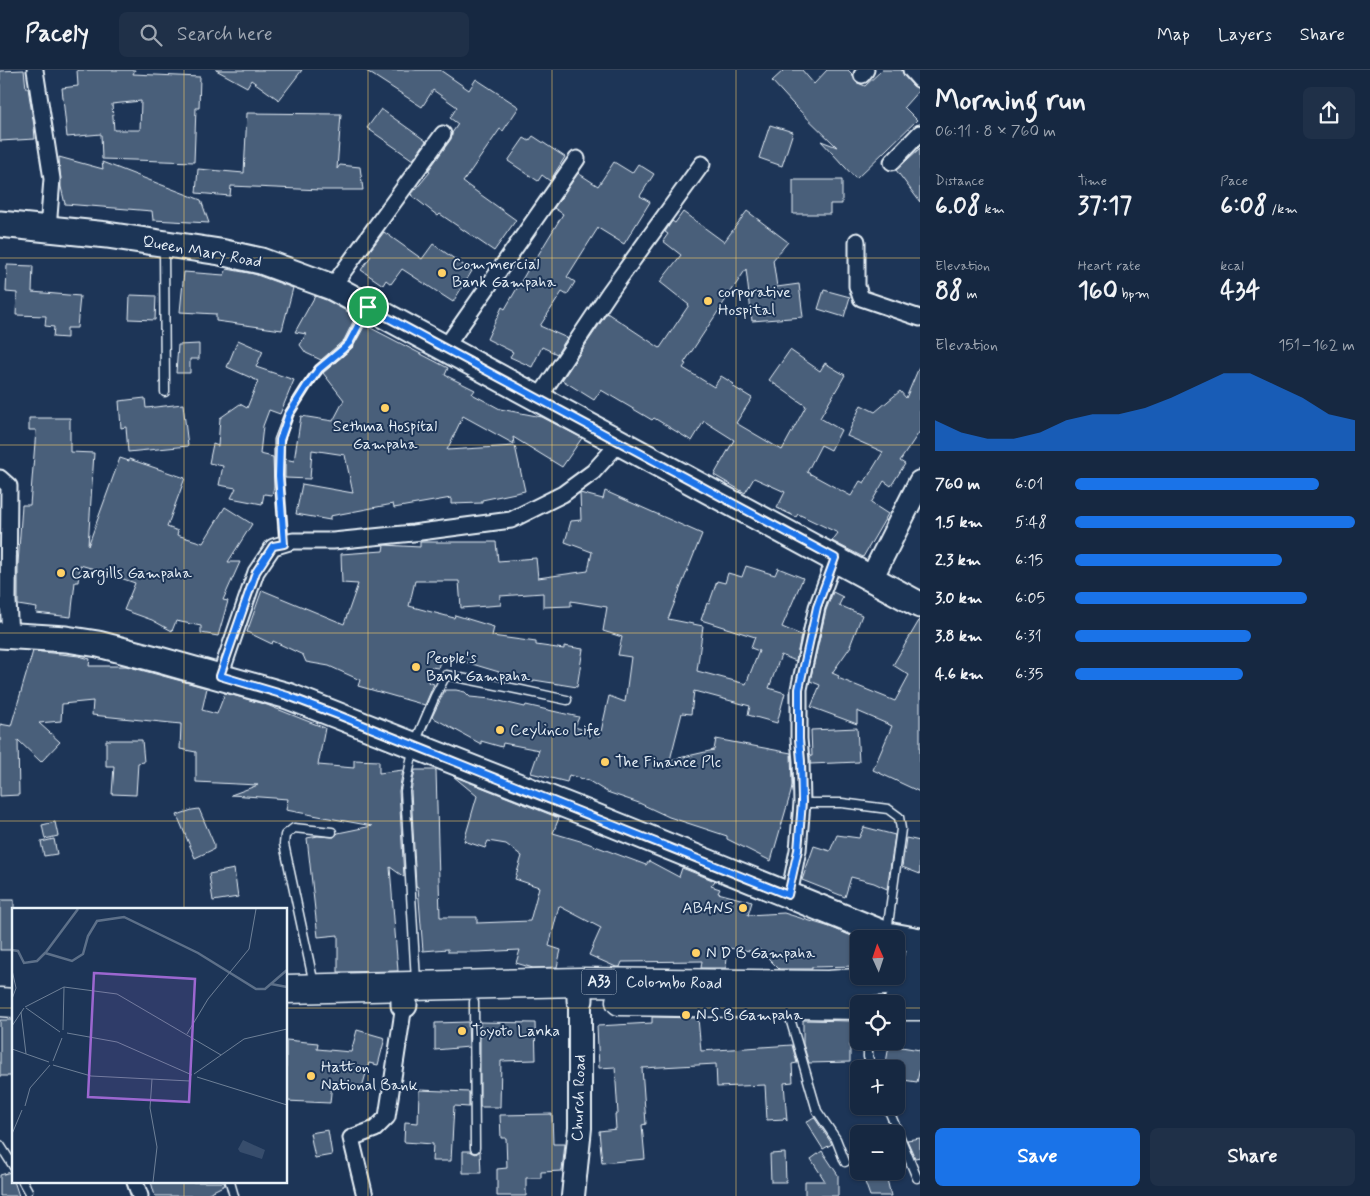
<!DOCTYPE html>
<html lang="en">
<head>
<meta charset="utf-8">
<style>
  body { margin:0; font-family:Mynerve,sans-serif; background:#1f3048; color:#f1f3f6; height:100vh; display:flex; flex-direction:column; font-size:19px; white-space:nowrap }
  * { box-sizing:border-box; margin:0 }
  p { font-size:16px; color:#9ea6b1 }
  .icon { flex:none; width:28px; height:28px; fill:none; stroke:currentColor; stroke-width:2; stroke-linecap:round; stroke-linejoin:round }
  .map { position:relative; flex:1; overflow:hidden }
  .side { display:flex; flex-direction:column; background:#162841; width:450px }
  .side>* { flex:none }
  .needle { width:32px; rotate:357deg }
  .fabs { position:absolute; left:850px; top:860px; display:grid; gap:10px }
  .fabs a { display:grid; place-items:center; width:55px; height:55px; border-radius:8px; background:#162841; box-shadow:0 1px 4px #0004,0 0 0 1px #35445a; font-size:25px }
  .pin { position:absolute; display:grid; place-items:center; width:42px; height:42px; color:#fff; margin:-21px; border:2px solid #fff; border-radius:50%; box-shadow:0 1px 5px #0007 }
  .round { display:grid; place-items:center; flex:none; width:52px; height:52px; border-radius:8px; background:#1f3048 }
  .headline { display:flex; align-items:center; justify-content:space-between; height:85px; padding:0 15px }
  h1 { font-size:28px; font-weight:700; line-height:38px }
  .stats { display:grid; grid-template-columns:repeat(3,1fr); gap:8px; height:85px; padding:5px 15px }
  .stats div { display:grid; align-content:center }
  .stats b { font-size:25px; font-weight:700 }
  .stats small { font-size:14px; font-weight:400 }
  .stats p { font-size:14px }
  .chart { height:140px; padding:10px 15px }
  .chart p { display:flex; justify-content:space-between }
  .chart svg { width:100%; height:90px; margin-top:5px; fill:#1a73e8; opacity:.7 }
  .action { display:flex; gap:10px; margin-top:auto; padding:10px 15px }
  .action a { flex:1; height:58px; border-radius:8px; background:#1a73e8; color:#fff; font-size:20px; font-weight:700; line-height:58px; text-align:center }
  .action a+a { background:#1f3048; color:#f1f3f6 }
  ul { padding:0 15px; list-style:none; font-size:16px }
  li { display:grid; grid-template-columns:80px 60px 1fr; align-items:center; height:38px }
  li i { height:12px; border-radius:6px; background:#1a73e8 }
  header { display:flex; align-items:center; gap:30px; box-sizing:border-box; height:70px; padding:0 25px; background:#162841; border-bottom:1px solid #35445a }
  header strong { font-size:24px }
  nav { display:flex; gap:28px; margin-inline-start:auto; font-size:18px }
  .search { width:350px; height:45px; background:#1f3048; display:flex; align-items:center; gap:12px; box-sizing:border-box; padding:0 18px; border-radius:8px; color:#9ea6b1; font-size:19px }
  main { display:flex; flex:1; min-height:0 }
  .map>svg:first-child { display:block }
  .building { fill:#495e7a; stroke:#e8f1f8; fill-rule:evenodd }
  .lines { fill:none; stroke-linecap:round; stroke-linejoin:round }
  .lane-casing { stroke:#e8f1f8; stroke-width:11 }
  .street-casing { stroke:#e8f1f8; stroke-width:19 }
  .secondary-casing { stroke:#e8f1f8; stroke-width:26 }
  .primary-casing { stroke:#e8f1f8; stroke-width:29 }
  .highway-casing { stroke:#e8f1f8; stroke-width:31 }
  .lane { stroke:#1d3557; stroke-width:8 }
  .street { stroke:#1d3557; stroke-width:15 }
  .secondary { stroke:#1d3557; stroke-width:22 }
  .primary { stroke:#1d3557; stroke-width:25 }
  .highway { stroke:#1d3557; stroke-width:28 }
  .route-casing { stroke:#fff; stroke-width:10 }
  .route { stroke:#1a73e8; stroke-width:6 }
  .grid { fill:none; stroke:#ffd166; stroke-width:1; stroke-opacity:0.55 }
  .poi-dot { fill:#ffd166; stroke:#1d3557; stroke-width:2 }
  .labels { text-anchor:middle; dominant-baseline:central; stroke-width:4; stroke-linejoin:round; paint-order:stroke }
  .shield { fill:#1d3557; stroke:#abb9c8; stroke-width:1 }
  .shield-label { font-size:15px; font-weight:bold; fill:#e8f1f8 }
  .street-label { font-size:16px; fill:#e8f1f8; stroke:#1d3557 }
  .poi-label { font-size:16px; fill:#e8f1f8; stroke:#1d3557; text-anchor:start }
  .inset-river { fill:none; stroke:#5d7089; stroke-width:2.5 }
  .inset-road { fill:none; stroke:#6e8097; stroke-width:1 }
  .view { fill:#9c67d0; fill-opacity:0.15; stroke:#9c67d0; stroke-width:2.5 }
  .inset-edge { fill:none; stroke:#e8f1f8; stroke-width:2.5 }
</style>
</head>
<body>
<header>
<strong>Pacely</strong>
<div class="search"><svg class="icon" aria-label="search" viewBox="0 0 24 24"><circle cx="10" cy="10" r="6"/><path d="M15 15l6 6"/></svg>Search here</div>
<nav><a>Map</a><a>Layers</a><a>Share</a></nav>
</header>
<main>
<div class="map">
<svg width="920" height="1126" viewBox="0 0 920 1126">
  <rect width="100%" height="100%" fill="#1d3557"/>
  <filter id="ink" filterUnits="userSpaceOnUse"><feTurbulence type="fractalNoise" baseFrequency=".02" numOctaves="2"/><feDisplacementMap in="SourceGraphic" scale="10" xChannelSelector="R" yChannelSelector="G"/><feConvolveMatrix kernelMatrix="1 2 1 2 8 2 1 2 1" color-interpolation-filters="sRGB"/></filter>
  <g filter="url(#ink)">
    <g class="building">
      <polygon points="24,0 26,18 28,18 34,56 35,69 0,71 0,1"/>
      <path d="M 77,0 L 135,0 L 133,4 L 200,7 L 199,38 L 196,38 L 194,92 L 102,89 L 101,64 L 67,67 L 62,18 L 78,16 ZM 141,31 L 140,60 L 114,60 L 112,34 Z"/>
      <polygon points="216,0 302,0 279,30 251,10 247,17"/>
      <polygon points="365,0 440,0 469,20 476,9 519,37 503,61 500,59 463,112 516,150 494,181 440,144 438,146 411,125 430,102 428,101 451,69 452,63 458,54 450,48 457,37 433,20 422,37"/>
      <polygon points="784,0 802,0 814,14 827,0 848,0 853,5 856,12 865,16 882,0 902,0 904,6 913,16 920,19 904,37 917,50 856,109 821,71 837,77 793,34 772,11"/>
      <polygon points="381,39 426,71 413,90 367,58"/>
      <polygon points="247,43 341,44 337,99 340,95 360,97 363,120 321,120 231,116 230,126 196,123 198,99 244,103"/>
      <polygon points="770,55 793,62 782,96 759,88"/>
      <polygon points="533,66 565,87 550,111 542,105 538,111 508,91 524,68 529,71"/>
      <polygon points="920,78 920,132 896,100"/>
      <polygon points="59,87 103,99 102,92 201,130 209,153 153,150 152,141 65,134 61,117"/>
      <polygon points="614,92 632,103 638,94 654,104 640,126 650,132 624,174 598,158 567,207 575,212 567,225 562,222 540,256 567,268 557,284 542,277 532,297 510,287 513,282 487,269 502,237 505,239 534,189 535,190 563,144 554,138 578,103 598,116"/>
      <polygon points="793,110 842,110 842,134 830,134 830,144 793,144"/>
      <polygon points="747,141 788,172 773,190 777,217 799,214 803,247 752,251 746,199 684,293 686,294 683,298 714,317 721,306 734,314 732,316 752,328 736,353 782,380 806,336 769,310 790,280 820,301 825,293 845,305 820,348 841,360 831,380 821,375 807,402 851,426 860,411 864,413 883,382 847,366 861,335 875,342 900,321 906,328 920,295 920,361 900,391 905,394 891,416 884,411 871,433 888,444 863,487 832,471 838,463 798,444 796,447 777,438 785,422 754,408 745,423 714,405 734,370 704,351 692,371 654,348 652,350 601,320 594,330 562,310 607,243 660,278 689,235 660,212 681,185 663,171 668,164 665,162 672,151 675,153 683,142 724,172"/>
      <polygon points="384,162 422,189 433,174 472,201 453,232 402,199 391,214 386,210 383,215 361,200 371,186 368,183"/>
      <polygon points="7,195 33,196 32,222 80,226 77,258 67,258 67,268 53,267 54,257 45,256 46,246 16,245 17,223 6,222"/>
      <polygon points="227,199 254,204 293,218 282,260 216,251 216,244 180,242 184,202 224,205"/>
      <polygon points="824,220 850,227 844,247 818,239"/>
      <polygon points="130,225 156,226 155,250 129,249"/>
      <polygon points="315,226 326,230 356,246 344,270 321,290 306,283 300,275 306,264 295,262"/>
      <polygon points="365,255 448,298 445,305 475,320 472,324 500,339 542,347 582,368 562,397 513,367 514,374 463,346 447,380 515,376 525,421 482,430 482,433 451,434 451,428 394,438 393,434 330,446 330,450 296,444 302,414 353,423 345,385 312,380 310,409 285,408 285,389 294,391 301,346 333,351 344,330 323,303 353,277"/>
      <polygon points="238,270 263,281 256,297 294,310 280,344 269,340 263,356 260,384 273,387 274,417 272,425 264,424 262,434 231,428 236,418 219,415 223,396 209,393 213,374 218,376 220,348 240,334 247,338 258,311 227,297"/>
      <polygon points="199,274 199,289 190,289 190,303 176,303 178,275"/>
      <polygon points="145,328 146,338 183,334 188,376 128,382 126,357 121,358 119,331"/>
      <polygon points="29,348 70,348 70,382 94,383 88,476 120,388 129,391 129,389 185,408 167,457 178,461 177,465 203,473 225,437 252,454 228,492 240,492 223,530 228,531 218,566 201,563 201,556 176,551 172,561 152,550 124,540 135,513 112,505 112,504 80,495 78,512 75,512 71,547 36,543 37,538 18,535 18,494 22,435 30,435 36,360 29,360"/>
      <polygon points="605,421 702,464 668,549 703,556 697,601 746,614 759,581 751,578 755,567 701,550 707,533 709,534 717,511 725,513 728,503 742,507 746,496 775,505 778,498 803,508 782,557 801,565 796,591 781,585 769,618 785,623 777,653 748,645 750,636 694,621 691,644 682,643 670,690 714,680 716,669 791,683 792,715 791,722 771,791 727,769 727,766 669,747 639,733 607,722 589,711 569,705 567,712 531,703 539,680 503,673 502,677 481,671 481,674 432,647 445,620 456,620 465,622 470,627 491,629 525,637 526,635 579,647 575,657 600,666 609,626 625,632 631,587 618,585 622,567 603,561 607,537 571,531 571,536 543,537 543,523 500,526 501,535 461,538 459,511 415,511 409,536 454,548 455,545 494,557 492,566 536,572 536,575 564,579 564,576 583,579 577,617 534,610 534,612 499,607 499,602 442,585 438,598 431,597 428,612 434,614 425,635 358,616 360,610 329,596 306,592 303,585 273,571 272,574 247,562 262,520 344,554 358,514 342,513 341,484 383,481 384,475 420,477 420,472 496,472 498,491 536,488 538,508 588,501 592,482 565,472 571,451 581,450 580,423 603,429"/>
      <polygon points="833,522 843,527 839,535 862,545 850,576 851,576 832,603 839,606 838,608 895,631 909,605 893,595 920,549 920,722 873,700 892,656 857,641 857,654 811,637 820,615 810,611 826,540"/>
      <polygon points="33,581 79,586 90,589 89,596 126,596 207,618 202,640 217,644 225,623 267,635 292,645 325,658 318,695 354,698 354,690 379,691 379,703 403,700 399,721 404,807 390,797 398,901 338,902 338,865 318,867 307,768 318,766 334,767 338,763 372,756 286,740 288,729 231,725 258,715 196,712 196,682 180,679 181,654 92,645 93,631 62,634 61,651 39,653 60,672 41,692 18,670 19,725 0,726 0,654 11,656"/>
      <polygon points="857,658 859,692 810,694 810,686 812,686 811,660"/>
      <polygon points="106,670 142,670 144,692 138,693 136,725 112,724 114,696 106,696"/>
      <polygon points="415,700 436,700 440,847 477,847 477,853 530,851 539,817 515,809 522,786 506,774 488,771 485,778 464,771 477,726 453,706 559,748 553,763 587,773 646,795 649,791 679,807 682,798 715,811 711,816 720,819 718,823 752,832 748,845 784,843 833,858 859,869 859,896 812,897 812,899 779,899 759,879 751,881 728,878 726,898 701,898 702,891 622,892 620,897 616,897 589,885 601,858 559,836 549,876 561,880 557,897 533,898 516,893 520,880 477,882 448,882 448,879 423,881 418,817 416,816 411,721"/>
      <polygon points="199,739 214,774 214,779 195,788 177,745 192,740"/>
      <polygon points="55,752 58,766 45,769 42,755"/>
      <polygon points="864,757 895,765 887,819 874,813 851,807 845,827 802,810 814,776 830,781 837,765 859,768"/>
      <polygon points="906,768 920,771 920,804 902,797"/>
      <polygon points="54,769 57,784 44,786 41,772"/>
      <polygon points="234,799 238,827 213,831 209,804"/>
      <rect x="0" y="830" width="14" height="50"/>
      <polygon points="652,947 698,948 701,981 792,975 797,993 792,994 793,1012 784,1013 787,1051 784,1047 784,1049 767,1050 765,1015 717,1017 716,994 642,998 646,1054 642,1055 645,1089 602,1093 599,1061 616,1059 615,1044 618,1044 615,997 599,998 597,956 652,953"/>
      <rect x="0" y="950" width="14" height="56"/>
      <polygon points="803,950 852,951 853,974 850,974 850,992 809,993 803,974"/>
      <polygon points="468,952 469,977 435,980 435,953"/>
      <polygon points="480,952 535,953 536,990 501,991 500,1037 480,1037"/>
      <polygon points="357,960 385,968 378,995 369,993 361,1021 332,1013 330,1033 286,1031 286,970 318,973 317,979 351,982"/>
      <polygon points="889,975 920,980 920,998 917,1012 896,1009 896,999 885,999"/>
      <polygon points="419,1020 469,1022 469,1037 454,1036 451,1091 432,1091 433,1074 404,1072 405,1052 418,1053"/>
      <polygon points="552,1044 553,1074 565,1074 562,1101 541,1102 541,1108 526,1108 526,1126 497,1126 497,1099 507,1098 506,1068 501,1068 500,1045"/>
      <polygon points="814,1047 832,1074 823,1079 806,1052"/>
      <polygon points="328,1060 332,1085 315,1088 310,1063"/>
      <polygon points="920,1068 920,1087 915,1088 907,1070"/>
      <polygon points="896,1073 904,1091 896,1093"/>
      <polygon points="463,1081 470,1081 476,1084 480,1081 481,1103 463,1103"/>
      <polygon points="822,1081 838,1105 838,1126 805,1126 805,1111 825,1111 811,1089"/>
      <polygon points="785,1083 786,1112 771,1112 770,1084"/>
      <polygon points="861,1101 885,1101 891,1126 870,1126"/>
      <polygon points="11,1102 19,1126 0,1126 0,1105"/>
      <polygon points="151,1112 224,1112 225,1115 203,1126 155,1126"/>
    </g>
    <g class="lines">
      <defs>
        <g id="lane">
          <polyline points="164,178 165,322"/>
          <polyline points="284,473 279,406 279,370 289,344 306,317 319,299 343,279 349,273 367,238"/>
          <polyline points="802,733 842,733 888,739 899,747 901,759 887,862"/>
          <polyline points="416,911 405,721 414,675 435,626 446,605 521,620 567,630"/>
          <polyline points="314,914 284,774 285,765 294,758 332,762"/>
          <polyline points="474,932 475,1078"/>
          <polyline points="787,938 817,1041 836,1069 845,1092"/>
          <polyline points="868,971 868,987 873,999"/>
          <polyline points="887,1036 917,1108"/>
          <polyline points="0,1075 14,1097"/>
          <polyline points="23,1112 28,1121"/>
          <polyline points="230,1112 234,1126"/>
        </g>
        <g id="street">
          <polyline points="35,0 52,109 48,159"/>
          <polyline points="911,0 920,10"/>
          <polyline points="862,5 866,0"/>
          <polyline points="892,92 920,63"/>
          <polyline points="857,171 857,216 861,228 920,248"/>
          <polyline points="332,217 443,64"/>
          <polyline points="445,278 577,89"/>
          <polyline points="538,329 609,223 702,94"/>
          <polyline points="0,408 9,416 8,531 10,565"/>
          <polyline points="220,606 256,502 273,477 293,471 333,471 413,463 511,450 563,424 593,402 620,372"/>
          <polyline points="789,825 798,780 802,733 801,691 799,669 799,619 817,537 835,488"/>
          <polyline points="135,1112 140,1126"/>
          <polyline points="365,1126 351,1068 375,1059 387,1047 404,935"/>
        </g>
        <g id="secondary">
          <polyline points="871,509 920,412"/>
          <polyline points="573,1126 580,1058 580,930"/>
        </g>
        <g id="primary">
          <polyline points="0,154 107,165 220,182 261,191 332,217 920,535"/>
          <polyline points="0,565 66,569 98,574 156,589 288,626 586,743 887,865 920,871"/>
          <polyline points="580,912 580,930"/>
          <polyline points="404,935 404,916"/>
        </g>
        <g id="highway">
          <path d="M 920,886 C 911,900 911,915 920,930"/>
          <polyline points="286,919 580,912 828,915 913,909"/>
          <polyline points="620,931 859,935"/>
          <polyline points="0,932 14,933"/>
          <polyline points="896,936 920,936"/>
        </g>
      </defs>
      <use href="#lane" class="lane-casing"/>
      <use href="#street" class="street-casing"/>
      <use href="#secondary" class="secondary-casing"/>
      <use href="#primary" class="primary-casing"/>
      <use href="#highway" class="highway-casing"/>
      <use href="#lane" class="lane"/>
      <use href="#street" class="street"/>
      <use href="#secondary" class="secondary"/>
      <use href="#primary" class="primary"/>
      <use href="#highway" class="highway"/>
    </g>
  </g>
  <g class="lines" filter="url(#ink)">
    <defs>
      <polygon id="route" points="368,237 835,488 817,537 799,619 799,669 801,691 802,732 798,780 788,825 338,645 288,626 220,606 256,502 273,476 284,474 279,406 280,370 289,344 306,317 319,299 343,279 349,273"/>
    </defs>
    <use href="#route" class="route-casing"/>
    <use href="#route" class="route"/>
  </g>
  <path class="grid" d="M 184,0 L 184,840M 368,0 L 368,1126M 552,0 L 552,1126M 736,0 L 736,1126M 0,188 L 920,188M 0,375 L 920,375M 0,563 L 920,563M 0,751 L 920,751M 0,938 L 14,938M 286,938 L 859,938M 896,938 L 920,938M 184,1112 L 184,1126"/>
  <g class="poi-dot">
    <circle cx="442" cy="203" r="5"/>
    <circle cx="708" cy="231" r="5"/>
    <circle cx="385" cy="338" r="5"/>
    <circle cx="61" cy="503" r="5"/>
    <circle cx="416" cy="597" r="5"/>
    <circle cx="500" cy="660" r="5"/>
    <circle cx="605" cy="692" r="5"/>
    <circle cx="743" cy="838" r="5"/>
    <circle cx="696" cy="883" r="5"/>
    <circle cx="686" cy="945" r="5"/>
    <circle cx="462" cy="961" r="5"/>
    <circle cx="311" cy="1006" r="5"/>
  </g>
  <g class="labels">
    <rect class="shield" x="581.5" y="899.5" width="35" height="25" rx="4"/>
    <g class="shield-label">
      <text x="599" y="912">A33</text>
    </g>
    <g class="street-label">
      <text transform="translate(202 182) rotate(10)">Queen Mary Road</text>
      <text transform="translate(674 913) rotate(1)">Colombo Road</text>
      <text transform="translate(579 1028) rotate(-88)">Church Road</text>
    </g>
    <g class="poi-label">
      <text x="452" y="194">Commercial<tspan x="452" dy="18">Bank Gampaha</tspan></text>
      <text x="718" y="222">corporative<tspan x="718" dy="18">Hospital</tspan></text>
      <text x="385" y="356" text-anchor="middle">Sethma Hospital<tspan x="385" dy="18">Gampaha</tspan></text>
      <text x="71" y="503">Cargills Gampaha</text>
      <text x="426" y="588">People's<tspan x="426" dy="18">Bank Gampaha</tspan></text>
      <text x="510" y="660">Ceylinco Life</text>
      <text x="615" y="692">The Finance Plc</text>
      <text x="733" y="838" text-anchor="end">ABANS</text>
      <text x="706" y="883">N D B Gampaha</text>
      <text x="696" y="945">N S B Gampaha</text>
      <text x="472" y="961">Toyoto Lanka</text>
      <text x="321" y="997">Hatton<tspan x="321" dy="18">National Bank</tspan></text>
    </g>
  </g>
  <g transform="translate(12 838)">
    <rect width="275" height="275" fill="#1d3557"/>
    <path d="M 231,232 L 253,242 L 250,251 L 228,244 L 226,241 Z" fill="#374d6c"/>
    <path class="inset-river" d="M 0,42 L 6,43 L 12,55 L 25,53 L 33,45 L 60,53 L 71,46 L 76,28 L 85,13 L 112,9 L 186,45 L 244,81 L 253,81 L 275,62M 34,44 L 66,1M 259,76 L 275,79"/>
    <path class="inset-road" d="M 0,62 L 4,80 L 0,91M 13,99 L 52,79 L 105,86 L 209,147M 14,100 L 48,124M 9,104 L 14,146M 0,118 L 12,100M 51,122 L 52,79M 55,125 L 105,134 L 180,167M 175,126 L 196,91 L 237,41 L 244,1M 0,141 L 37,154M 41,153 L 50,130M 41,157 L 79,168 L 178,173M 182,166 L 232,131 L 275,121M 185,169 L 275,197M 140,171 L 138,200 L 145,239 L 141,274M 13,198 L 18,180 L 38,157M 0,226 L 10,202"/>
    <path class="view" d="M 82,65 L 183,71 L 177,194 L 76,189 Z"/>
    <rect width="275" height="275" class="inset-edge"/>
  </g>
</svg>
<div class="fabs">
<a><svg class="needle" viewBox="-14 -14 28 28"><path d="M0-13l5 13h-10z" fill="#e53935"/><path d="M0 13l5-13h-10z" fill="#9ea6b1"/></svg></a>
<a><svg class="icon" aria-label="locate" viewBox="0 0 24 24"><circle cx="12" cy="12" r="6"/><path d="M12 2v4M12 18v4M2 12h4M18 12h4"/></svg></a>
<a>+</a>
<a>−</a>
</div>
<div class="pin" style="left:368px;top:237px;background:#1e9e55"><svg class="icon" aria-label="arrive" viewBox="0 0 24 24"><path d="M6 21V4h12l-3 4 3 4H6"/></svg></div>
</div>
<section class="side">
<div class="headline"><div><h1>Morning run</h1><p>06:11 · 8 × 760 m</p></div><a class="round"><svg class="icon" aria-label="share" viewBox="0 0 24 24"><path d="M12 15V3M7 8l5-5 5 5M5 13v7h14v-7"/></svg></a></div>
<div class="stats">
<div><p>Distance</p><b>6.08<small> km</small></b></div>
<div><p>Time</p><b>37:17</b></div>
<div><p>Pace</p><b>6:08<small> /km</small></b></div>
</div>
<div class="stats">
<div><p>Elevation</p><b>88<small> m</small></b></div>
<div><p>Heart rate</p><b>160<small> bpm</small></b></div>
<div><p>kcal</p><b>434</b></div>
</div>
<div class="chart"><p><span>Elevation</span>151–162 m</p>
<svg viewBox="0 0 160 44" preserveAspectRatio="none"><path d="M0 44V29L10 35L20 38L30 38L40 35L50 29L60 26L70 26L80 23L90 18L100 12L110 6L120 6L130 12L140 18L150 26L160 29V44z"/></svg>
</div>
<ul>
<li><b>760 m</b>6:01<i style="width:87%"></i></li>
<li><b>1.5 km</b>5:48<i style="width:100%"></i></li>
<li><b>2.3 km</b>6:15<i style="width:74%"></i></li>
<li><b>3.0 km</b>6:05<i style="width:83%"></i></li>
<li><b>3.8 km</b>6:31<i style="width:63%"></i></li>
<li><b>4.6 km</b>6:35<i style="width:60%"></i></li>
</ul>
<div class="action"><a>Save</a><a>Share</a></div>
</section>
</main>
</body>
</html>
